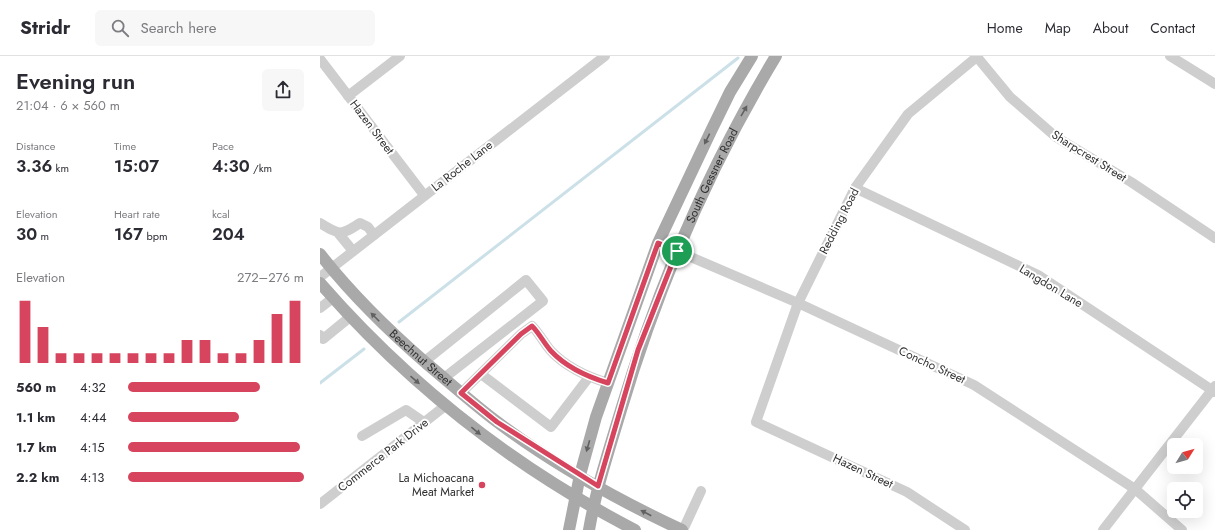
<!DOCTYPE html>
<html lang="en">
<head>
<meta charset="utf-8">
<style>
  body { margin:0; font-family:Jost,sans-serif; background:#f7f7f7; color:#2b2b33; height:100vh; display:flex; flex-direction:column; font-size:15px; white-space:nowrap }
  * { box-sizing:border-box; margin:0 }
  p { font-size:13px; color:#7c7c81 }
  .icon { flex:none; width:22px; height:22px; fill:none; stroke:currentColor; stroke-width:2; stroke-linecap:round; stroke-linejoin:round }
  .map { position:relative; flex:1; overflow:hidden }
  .sheet { display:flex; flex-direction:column; background:#fff; width:320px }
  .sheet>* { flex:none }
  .needle { width:26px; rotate:53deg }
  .tools { position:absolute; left:847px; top:382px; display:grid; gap:8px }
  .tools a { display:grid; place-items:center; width:36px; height:36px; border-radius:6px; background:#fff; box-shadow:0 4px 16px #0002; font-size:20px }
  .pin { position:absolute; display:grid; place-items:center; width:34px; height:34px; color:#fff; margin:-17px; border:2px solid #fff; border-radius:50%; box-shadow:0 1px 4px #0007 }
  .round { display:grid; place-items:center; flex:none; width:42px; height:42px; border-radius:6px; background:#f7f7f7 }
  .head { display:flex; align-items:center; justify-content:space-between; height:68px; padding:0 16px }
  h1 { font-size:22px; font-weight:600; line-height:30px }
  .figures { display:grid; grid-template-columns:repeat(3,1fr); gap:6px; height:68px; padding:4px 16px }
  .figures div { display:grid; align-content:center }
  .figures b { font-size:17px; font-weight:600 }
  .figures small { font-size:11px; font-weight:400 }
  .figures p { font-size:11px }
  .chart { height:112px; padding:8px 16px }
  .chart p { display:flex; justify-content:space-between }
  .chart svg { width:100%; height:72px; margin-top:4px; stroke:#d7445e; stroke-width:6 }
  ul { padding:0 16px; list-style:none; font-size:13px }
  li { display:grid; grid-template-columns:64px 48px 1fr; align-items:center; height:30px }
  li i { height:10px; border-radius:5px; background:#d7445e }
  header { display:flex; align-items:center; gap:24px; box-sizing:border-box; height:56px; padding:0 20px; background:#fff; border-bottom:1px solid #e1e1e2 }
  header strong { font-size:19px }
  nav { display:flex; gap:22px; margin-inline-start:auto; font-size:14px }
  .search { width:280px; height:36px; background:#f7f7f7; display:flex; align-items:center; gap:10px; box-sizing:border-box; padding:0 14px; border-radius:6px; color:#7c7c81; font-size:15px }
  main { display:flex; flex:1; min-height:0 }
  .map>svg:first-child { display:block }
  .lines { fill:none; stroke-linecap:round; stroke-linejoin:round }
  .stream { stroke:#cce0e8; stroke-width:3 }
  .minor { stroke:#cecece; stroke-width:10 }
  .major { stroke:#a9a9a9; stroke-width:12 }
  .oneway { fill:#616161 }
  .route-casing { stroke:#fff; stroke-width:8 }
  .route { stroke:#d7445e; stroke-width:5 }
  .poi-dot { fill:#d7445e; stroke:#fff; stroke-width:1.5 }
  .labels { text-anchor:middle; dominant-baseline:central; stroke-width:4; stroke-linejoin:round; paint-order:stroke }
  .street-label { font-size:12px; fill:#313131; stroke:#fff }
  .poi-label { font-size:12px; fill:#313131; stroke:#fff; text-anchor:end }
</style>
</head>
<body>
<header>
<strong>Stridr</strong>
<div class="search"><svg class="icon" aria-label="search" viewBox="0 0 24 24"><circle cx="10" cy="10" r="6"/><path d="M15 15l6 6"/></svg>Search here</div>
<nav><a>Home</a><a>Map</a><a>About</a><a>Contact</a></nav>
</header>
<main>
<section class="sheet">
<div class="head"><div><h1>Evening run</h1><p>21:04 · 6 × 560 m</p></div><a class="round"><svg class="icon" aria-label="share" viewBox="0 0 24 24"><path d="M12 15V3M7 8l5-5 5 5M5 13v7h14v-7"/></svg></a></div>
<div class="figures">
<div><p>Distance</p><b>3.36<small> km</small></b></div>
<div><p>Time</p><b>15:07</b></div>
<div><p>Pace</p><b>4:30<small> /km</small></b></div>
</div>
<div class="figures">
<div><p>Elevation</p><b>30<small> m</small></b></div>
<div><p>Heart rate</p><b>167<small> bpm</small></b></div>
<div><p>kcal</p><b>204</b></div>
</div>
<div class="chart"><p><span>Elevation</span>272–276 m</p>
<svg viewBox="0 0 160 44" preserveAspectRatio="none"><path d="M5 44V6M15 44V22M25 44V38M35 44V38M45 44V38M55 44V38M65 44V38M75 44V38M85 44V38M95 44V30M105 44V30M115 44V38M125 44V38M135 44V30M145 44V14M155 44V6"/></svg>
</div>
<ul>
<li><b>560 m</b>4:32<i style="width:75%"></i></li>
<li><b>1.1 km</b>4:44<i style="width:63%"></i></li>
<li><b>1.7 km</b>4:15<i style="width:98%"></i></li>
<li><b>2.2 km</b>4:13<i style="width:100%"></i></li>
</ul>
</section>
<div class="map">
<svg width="895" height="474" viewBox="0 0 895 474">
  <rect width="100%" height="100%" fill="#fff"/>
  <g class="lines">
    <g class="stream">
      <polyline points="79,266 418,2"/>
      <polyline points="0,327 44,293"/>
    </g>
    <g class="minor">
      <polyline points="850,0 895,28"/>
      <polyline points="657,1 690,41 736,81 811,126 895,182"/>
      <polyline points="0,3 104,139"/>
      <polyline points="28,40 80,0"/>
      <polyline points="535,132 718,219 895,336"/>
      <path d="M 0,167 C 19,179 21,180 40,167 L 48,171 L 54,179"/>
      <polyline points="19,178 33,195"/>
      <polyline points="338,187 478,247 654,329 815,433 862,474"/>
      <polyline points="0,221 285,0"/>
      <polyline points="0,252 13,242"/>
      <polyline points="0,279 3,283 30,261"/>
      <polyline points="105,305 206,224 223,245 124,322"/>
      <polyline points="161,318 231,371 269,321"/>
      <path d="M 141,337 L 201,278 L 212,270 C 219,277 224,287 231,295 C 246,311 268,321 288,327"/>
      <polyline points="42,380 86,354 105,367"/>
      <polyline points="0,448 125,350"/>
      <polyline points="363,474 381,435"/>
      <polyline points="645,474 587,436 436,366 478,247 535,132 588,58 658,0"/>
      <polyline points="783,474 895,330"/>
    </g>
    <g class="major">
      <path id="s1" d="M 0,198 C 32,239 67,273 106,307 C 129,326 152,347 176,365 C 230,406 300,445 362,474"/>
      <path d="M 0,227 C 89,329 195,412 315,474"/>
      <polyline points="249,474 260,419 276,361 338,187 391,75 410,36 432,0"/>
      <path id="s2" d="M 269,474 C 276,433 289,394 301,354 C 338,230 389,111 456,0"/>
    </g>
  </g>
  <defs><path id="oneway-solid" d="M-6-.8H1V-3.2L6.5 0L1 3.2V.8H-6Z"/></defs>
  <g class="oneway">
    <use href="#oneway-solid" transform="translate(424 55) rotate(-60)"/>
    <use href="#oneway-solid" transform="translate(387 83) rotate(116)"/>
    <use href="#oneway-solid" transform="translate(55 261) rotate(-135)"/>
    <use href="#oneway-solid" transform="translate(95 324) rotate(41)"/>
    <use href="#oneway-solid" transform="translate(156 375) rotate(39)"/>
    <use href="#oneway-solid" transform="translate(268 390) rotate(106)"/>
    <use href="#oneway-solid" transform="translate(326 457) rotate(-152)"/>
  </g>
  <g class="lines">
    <defs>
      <path id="route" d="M 338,187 L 357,195 L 318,294 L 278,430 L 177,366 L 141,337 L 201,278 L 212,270 C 219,277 224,287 231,295 C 246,311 268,321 288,327 Z"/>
    </defs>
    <use href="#route" class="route-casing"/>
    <use href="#route" class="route"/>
  </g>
  <circle class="poi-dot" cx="162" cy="429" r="4"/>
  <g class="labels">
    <g class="street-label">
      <text transform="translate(52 71) rotate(53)">Hazen Street</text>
      <text transform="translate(769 100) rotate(32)">Sharpcrest Street</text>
      <text transform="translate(142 110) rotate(-38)">La Roche Lane</text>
      <text stroke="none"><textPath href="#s2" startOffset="376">South Gessner Road</textPath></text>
      <text transform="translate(519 165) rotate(-63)">Redding Road</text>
      <text transform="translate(731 230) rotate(31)">Langdon Lane</text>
      <text stroke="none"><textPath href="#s1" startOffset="145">Beechnut Street</textPath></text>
      <text transform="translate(612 309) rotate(25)">Concho Street</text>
      <text transform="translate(63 399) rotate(-38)">Commerce Park Drive</text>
      <text transform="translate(543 415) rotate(25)">Hazen Street</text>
    </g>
    <g class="poi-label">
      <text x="154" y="422">La Michoacana<tspan x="154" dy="14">Meat Market</tspan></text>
    </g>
  </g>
</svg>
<div class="tools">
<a><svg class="needle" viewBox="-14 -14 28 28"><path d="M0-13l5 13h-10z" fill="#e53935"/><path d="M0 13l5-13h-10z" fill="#7c7c81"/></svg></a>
<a><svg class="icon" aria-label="locate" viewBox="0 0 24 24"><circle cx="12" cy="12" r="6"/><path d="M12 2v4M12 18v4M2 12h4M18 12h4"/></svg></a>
</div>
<div class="pin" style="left:357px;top:195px;background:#1e9e55"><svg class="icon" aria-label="arrive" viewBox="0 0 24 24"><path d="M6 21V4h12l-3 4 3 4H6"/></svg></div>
</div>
</main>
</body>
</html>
